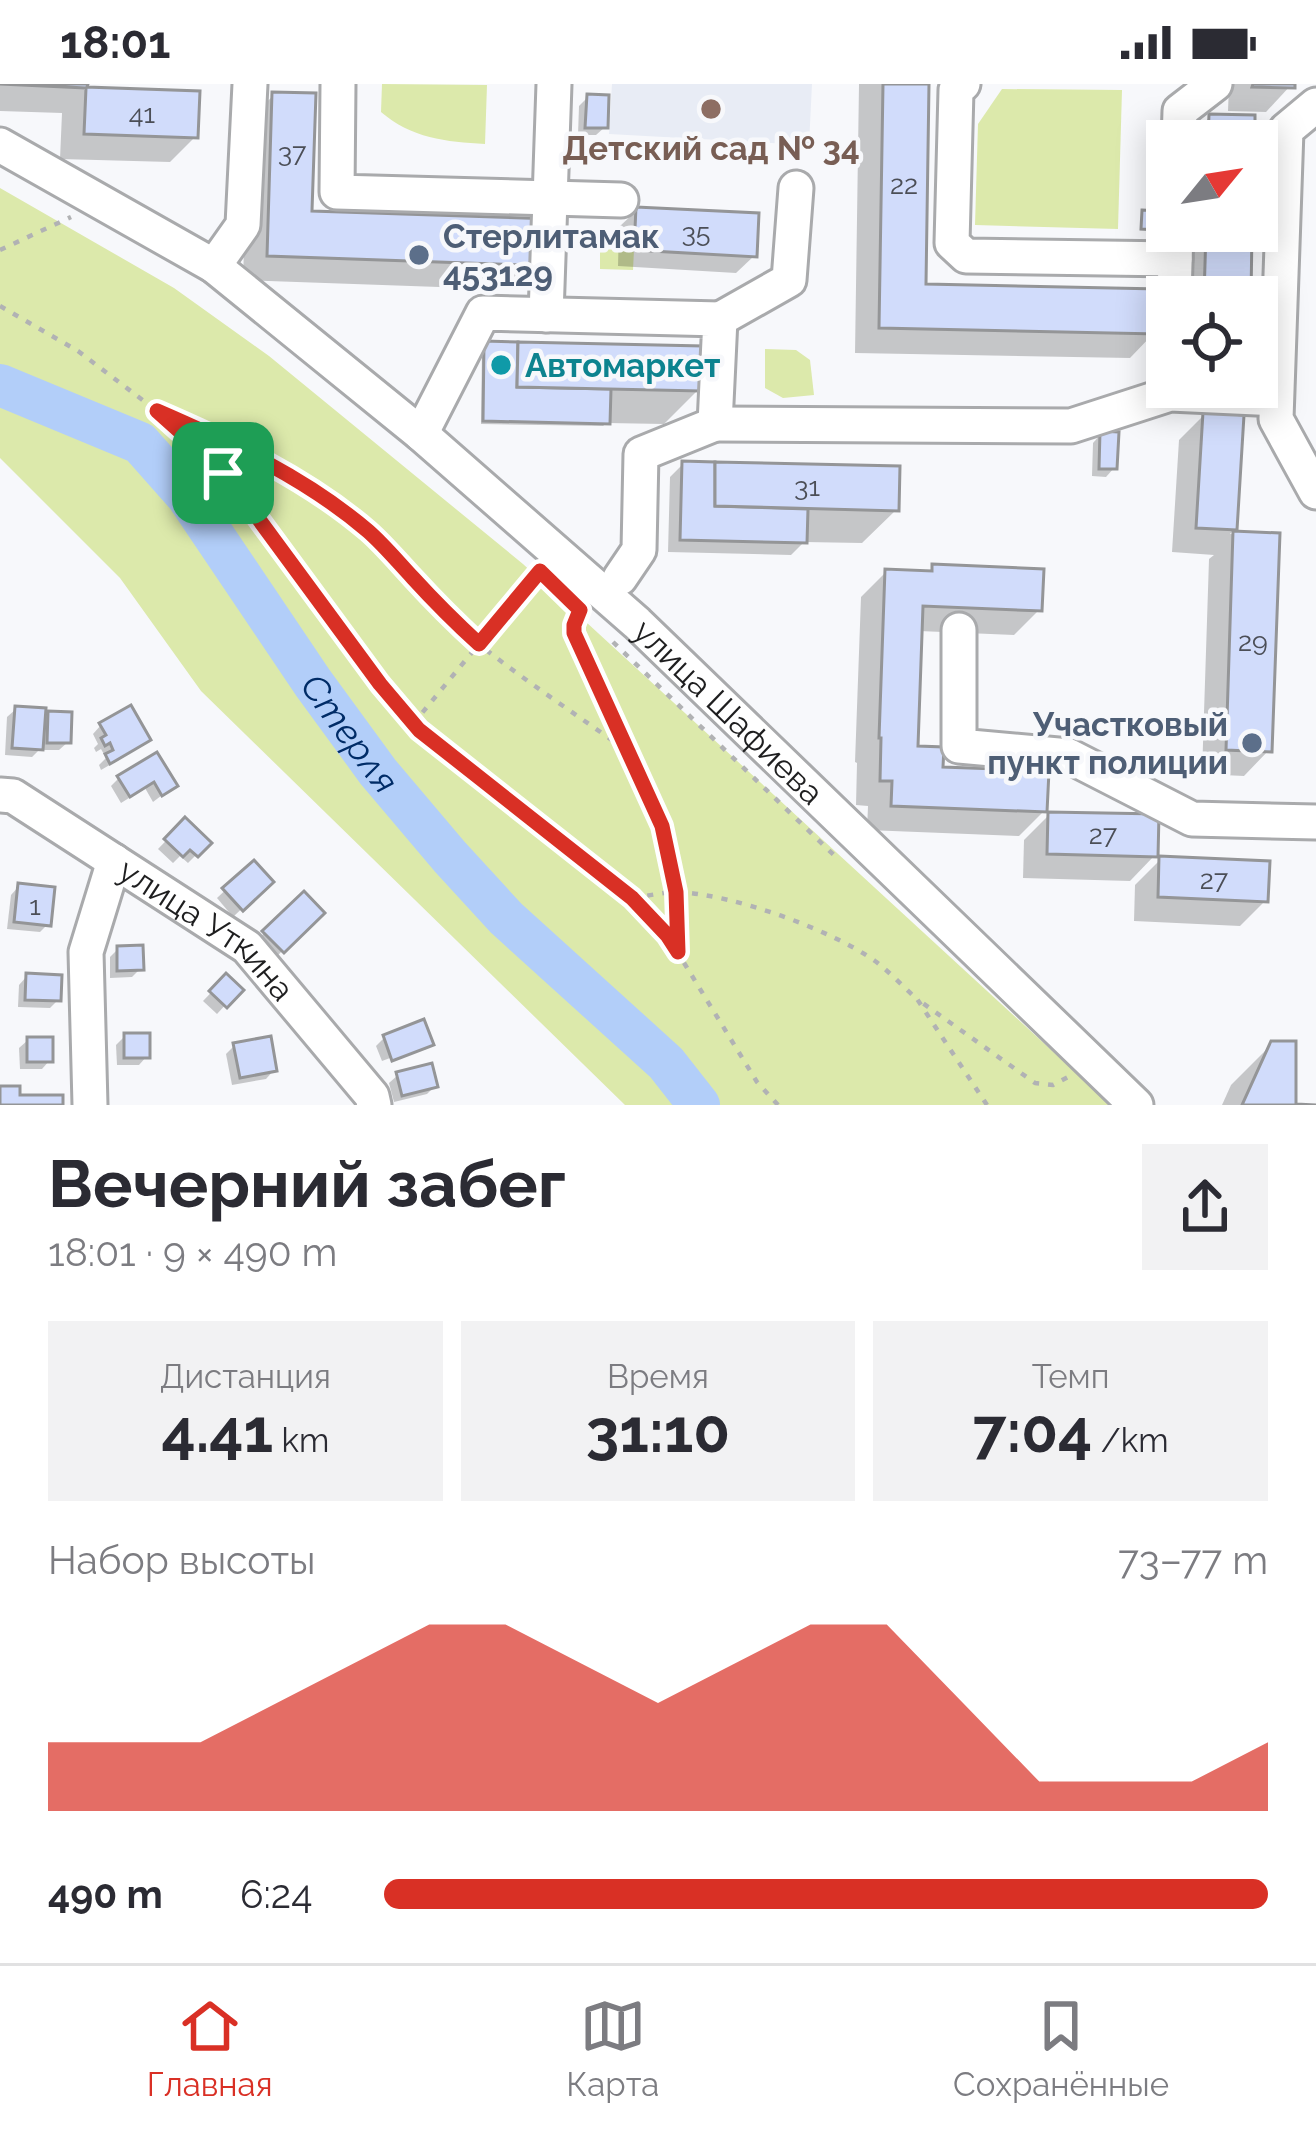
<!DOCTYPE html>
<html lang="ru">
<head>
<meta charset="utf-8">
<style>
  body { margin:0; font-family:Raleway,sans-serif; background:#f2f2f3; color:#2b2b33; height:100vh; display:flex; flex-direction:column; font-size:45px; white-space:nowrap }
  * { box-sizing:border-box; margin:0 }
  p { font-size:39px; color:#7c7c81 }
  .icon { flex:none; width:66px; height:66px; fill:none; stroke:currentColor; stroke-width:2; stroke-linecap:round; stroke-linejoin:round }
  .map { position:relative; height:1021px; overflow:hidden }
  .sheet { display:flex; flex-direction:column; background:#fff; flex:1 }
  .sheet>* { flex:none }
  .needle { width:78px; rotate:60deg }
  .controls { position:absolute; left:1146px; top:36px; display:grid; gap:24px }
  .controls a { display:grid; place-items:center; width:132px; height:132px; border-radius:0px; background:#fff; box-shadow:0 6px 30px #0003; font-size:60px }
  .pin { position:absolute; display:grid; place-items:center; width:102px; height:102px; color:#fff; margin:-51px; border-radius:24px; box-shadow:0 6px 18px #0006 }
  .round { display:grid; place-items:center; flex:none; width:126px; height:126px; border-radius:0px; background:#f2f2f3 }
  .summary { display:flex; align-items:center; justify-content:space-between; height:204px; padding:0 48px }
  h1 { font-size:66px; font-weight:700; line-height:90px }
  .metrics { display:grid; grid-template-columns:repeat(3,1fr); gap:18px; height:204px; padding:12px 48px }
  .metrics div { display:grid; align-content:center; border-radius:0px; background:#f2f2f3; text-align:center }
  .metrics b { font-size:60px; font-weight:700 }
  .metrics small { font-size:33px; font-weight:400 }
  .metrics p { font-size:33px }
  .chart { height:336px; padding:24px 48px }
  .chart p { display:flex; justify-content:space-between }
  .chart svg { width:100%; height:216px; margin-top:12px; fill:#d93025; opacity:.7 }
  ul { padding:0 48px; list-style:none; font-size:39px }
  li { display:grid; grid-template-columns:192px 144px 1fr; align-items:center; height:90px }
  li i { height:30px; border-radius:15px; background:#d93025 }
  .status { display:flex; justify-content:space-between; align-items:center; height:84px; padding:0 60px; background:#fff; direction:ltr }
  .status svg { height:33px; fill:currentColor }
  .tabs { display:flex; justify-content:space-around; align-items:center; height:168px; border-top:3px solid #e1e1e2; background:#fff; font-size:33px; color:#7c7c81 }
  .tabs a { display:grid; justify-items:center; gap:6px }
  .tabs .selected { color:#d93025 }
  .map>svg:first-child { display:block }
  .built { fill:#e8ecf5 }
  .green { fill:#dce9ab }
  .shadow { fill:#0003 }
  .lines { fill:none; stroke-linecap:round; stroke-linejoin:round }
  .river { stroke:#b2cef9; stroke-width:42 }
  .building { fill:#d1dcfb; stroke:#949597; stroke-width:3 }
  .minor-casing { stroke:#a9aaac; stroke-width:39 }
  .path { stroke:#b1b2b4; stroke-width:4.5; stroke-dasharray:6 9; stroke-linecap:butt }
  .minor { stroke:#fff; stroke-width:33 }
  .route-casing { stroke:#fff; stroke-width:24 }
  .route { stroke:#d93025; stroke-width:15 }
  .education-dot { fill:#8d6e63; stroke:#f7f8fb; stroke-width:4.5 }
  .service-dot { fill:#5c6f8a; stroke:#f7f8fb; stroke-width:4.5 }
  .culture-dot { fill:#0f9aa8; stroke:#f7f8fb; stroke-width:4.5 }
  .labels { text-anchor:middle; dominant-baseline:central; stroke-width:9; stroke-linejoin:round; paint-order:stroke }
  .number-label { font-size:27px; fill:#4b4e56 }
  .education-label { font-size:33px; font-weight:bold; fill:#785e54; stroke:#f7f8fb }
  .service-label { font-size:33px; font-weight:bold; fill:#4e5e75; stroke:#f7f8fb; text-anchor:start }
  .culture-label { font-size:33px; font-weight:bold; fill:#0d838f; stroke:#f7f8fb; text-anchor:start }
  .street-label { font-size:33px; fill:#1e1e1f; stroke:#f7f8fb }
  .water-label { font-size:36px; font-style:italic; fill:#002c67; stroke:#f7f8fb }
</style>
</head>
<body>
<div class="status"><b>18:01</b><svg viewBox="0 0 49 12"><path d="M0 12V9h3v3zM5 12V6h3v6zM10 12V3h3v9zM15 12V0h3v12zM26 1h20v11H26zM47 4h2v5h-2z"/></svg></div>
<div class="map">
<svg width="1316" height="1021" viewBox="0 0 1316 1021">
  <rect width="100%" height="100%" fill="#f7f8fb"/>
  <polygon class="built" points="612,0 812,0 809,61 609,50"/>
  <g class="green">
    <path d="M 382,0 L 487,1 L 485,60 C 446,58 411,54 381,28 Z"/>
    <polygon points="1002,5 1122,6 1118,145 975,141 978,40"/>
    <polygon points="0,104 174,204 269,272 523,480 1111,1021 625,1021 201,607 120,494 0,374"/>
    <polygon points="600,165 634,166 633,186 600,185"/>
    <polygon points="765,265 796,266 810,276 814,311 783,314 765,304"/>
  </g>
  <g class="shadow">
    <polygon points="0,0 85,0 84,6 197,10 195,53 170,78 60,75 62,29 0,27"/>
    <polygon points="859,0 926,0 923,203 1155,248 1130,274 855,269"/>
    <polygon points="1229,0 1292,0 1266,28 1228,27"/>
    <polygon points="274,11 309,130 548,180 523,206 243,196 248,36"/>
    <polygon points="588,13 605,43 596,51 578,51 579,22"/>
    <polygon points="1210,33 1252,57 1186,57"/>
    <polygon points="637,126 754,172 736,189 618,182 619,143"/>
    <polygon points="1182,147 1249,147 1248,213 1181,213"/>
    <polygon points="486,261 698,306 664,340 607,339 603,342 481,340 482,264"/>
    <polygon points="1204,331 1234,445 1230,450 1277,452 1269,666 1244,692 1202,690 1209,475 1214,471 1172,468 1179,356"/>
    <polygon points="1101,350 1114,384 1106,393 1092,392 1093,359"/>
    <polygon points="683,380 896,426 862,459 804,458 791,471 668,468 670,393"/>
    <polygon points="934,483 1039,526 1014,551 919,547 915,665 940,685 1044,727 1019,752 867,746 868,722 856,721 857,679 855,678 861,513 886,488 927,490"/>
    <polygon points="16,625 42,637 49,630 68,658 59,666 39,666 32,673 5,671 7,633"/>
    <polygon points="101,641 147,656 139,664 101,686 99,681 106,674 101,665 96,668 94,664 98,660 93,650"/>
    <polygon points="156,672 174,702 153,718 145,704 121,719 111,702 119,694"/>
    <polygon points="1049,731 1155,771 1130,797 1023,794 1024,756"/>
    <polygon points="185,737 208,759 188,779 180,772 173,779 158,765"/>
    <polygon points="1161,775 1265,817 1240,842 1134,837 1135,801"/>
    <polygon points="253,780 270,798 233,833 217,814"/>
    <polygon points="19,802 48,840 40,848 7,845 11,811"/>
    <polygon points="304,811 321,829 274,875 256,857"/>
    <polygon points="118,865 140,885 132,893 110,894 110,873"/>
    <polygon points="27,892 58,916 50,924 18,923 19,901"/>
    <polygon points="226,893 239,906 217,930 203,917"/>
    <polygon points="125,952 147,972 139,981 117,981 116,961"/>
    <polygon points="384,954 430,960 425,966 425,961 382,977 376,962"/>
    <polygon points="28,956 50,976 42,985 20,985 19,964"/>
    <polygon points="1272,960 1293,960 1293,1021 1222,1021 1231,1001"/>
    <polygon points="235,961 274,986 266,995 232,1001 226,970"/>
    <polygon points="398,991 435,1002 427,1010 394,1018 389,999"/>
  </g>
  <g class="lines">
    <path class="river" id="s1" d="M 0,301 L 140,359 L 187,412 L 313,599 L 378,688 L 450,773 L 506,834 L 666,979 L 699,1021"/>
  </g>
  <g class="building">
    <polygon points="0,0 88,0 87,3 200,7 198,54 84,50 86,4"/>
    <polygon points="883,0 929,0 926,200 1159,205 1158,250 879,244"/>
    <polygon points="1253,0 1295,0 1295,4 1252,3"/>
    <polygon points="272,8 316,9 312,127 553,135 551,182 267,172"/>
    <polygon points="587,10 609,11 608,44 585,44"/>
    <polygon points="1209,30 1255,31 1255,57 1208,57"/>
    <polygon points="636,123 759,129 757,173 634,166"/>
    <polygon points="1142,126 1158,127 1157,146 1141,145"/>
    <polygon points="1206,147 1252,147 1251,213 1204,213"/>
    <polygon points="484,257 518,258 517,303 611,305 610,340 483,337"/>
    <polygon points="518,258 703,262 701,307 517,303"/>
    <polygon points="1203,328 1244,331 1237,446 1196,444"/>
    <polygon points="1100,347 1119,348 1117,385 1099,385"/>
    <polygon points="682,377 715,378 715,422 808,425 807,459 680,456"/>
    <polygon points="715,378 900,382 899,427 715,422"/>
    <polygon points="1233,447 1280,449 1272,668 1226,666"/>
    <polygon points="932,480 1044,485 1042,527 923,522 918,662 944,663 943,683 1049,687 1047,728 891,722 892,697 880,697 881,654 879,654 885,485 932,487"/>
    <polygon points="131,621 151,656 110,680 105,670 113,666 110,659 105,662 101,654 106,651 99,639"/>
    <polygon points="15,622 46,624 43,666 12,664"/>
    <polygon points="48,627 72,628 71,659 47,659"/>
    <polygon points="157,668 178,702 162,712 154,698 130,713 117,692"/>
    <polygon points="1048,728 1159,730 1158,773 1047,770"/>
    <polygon points="185,733 212,759 198,773 190,766 183,773 164,755"/>
    <polygon points="1159,772 1270,777 1268,818 1158,813"/>
    <polygon points="254,776 274,798 243,827 222,804"/>
    <polygon points="18,799 55,803 51,842 14,838"/>
    <polygon points="304,807 325,829 284,869 262,847"/>
    <polygon points="143,861 144,886 117,887 117,862"/>
    <polygon points="26,889 62,891 61,917 25,916"/>
    <polygon points="226,889 244,906 227,924 209,907"/>
    <polygon points="424,935 434,961 392,977 383,951"/>
    <rect x="124" y="949" width="26" height="25"/>
    <polygon points="271,952 277,987 240,994 233,959"/>
    <rect x="27" y="953" width="26" height="25"/>
    <polygon points="1271,957 1296,957 1296,1020 1316,1021 1242,1021"/>
    <polygon points="432,979 438,1003 402,1012 396,988"/>
    <polygon points="0,1002 20,1002 20,1011 63,1011 63,1021 0,1021"/>
  </g>
  <g class="lines">
    <defs>
      <g id="minor">
        <polyline points="338,0 337,108 621,116"/>
        <polyline points="963,0 956,6 952,159 966,172 1175,175"/>
        <polyline points="1316,21 1286,46 1276,335 1316,408"/>
        <polyline points="1179,57 1180,27 1215,0"/>
        <path id="s2" d="M 0,61 L 214,182 L 421,350 L 637,539 L 1136,1021"/>
        <polyline points="214,182 243,141 250,0"/>
        <polyline points="1174,213 1176,147"/>
        <polyline points="546,231 554,0"/>
        <polyline points="720,235 789,196 796,104"/>
        <polyline points="715,340 1071,342 1170,310 1276,315"/>
        <polyline points="421,350 483,229 720,235 715,340 641,370 639,466 620,494"/>
        <polyline points="959,546 959,662 1069,672 1192,735 1316,738"/>
        <path id="s3" d="M 0,711 L 13,712 L 247,863 L 372,1012 L 374,1021"/>
        <polyline points="90,1021 86,868 114,777"/>
      </g>
    </defs>
    <use href="#minor" class="minor-casing"/>
    <g class="path">
      <polyline points="0,166 71,133"/>
      <polyline points="0,222 78,267 157,327 205,370 238,407 380,600 419,646 632,814"/>
      <path d="M 163,330 C 235,360 311,396 370,449 C 409,484 439,528 480,561 C 528,599 580,633 630,669"/>
      <polyline points="580,526 573,541 574,549 662,742 676,808 678,864"/>
      <polyline points="613,558 838,775"/>
      <polyline points="413,640 539,487"/>
      <path d="M 778,1021 L 757,998 L 667,851 L 632,814 C 647,812 664,808 679,808 C 734,811 830,845 875,877 C 890,888 903,903 917,915"/>
      <polyline points="987,1021 917,915 1035,999 1053,1001 1068,993"/>
    </g>
    <use href="#minor" class="minor"/>
  </g>
  <g class="lines">
    <defs>
      <path id="route" d="M 157,327 C 231,359 306,394 368,447 C 384,461 398,478 413,494 C 434,517 456,539 479,560 L 540,487 L 580,526 L 574,541 L 574,549 L 662,742 L 676,808 L 678,868 L 667,851 L 632,814 L 419,646 L 380,600 L 238,407 L 205,370 Z"/>
    </defs>
    <use href="#route" class="route-casing"/>
    <use href="#route" class="route"/>
  </g>
  <circle class="education-dot" cx="711" cy="25" r="12"/>
  <g class="service-dot">
    <circle cx="419" cy="171" r="12"/>
    <circle cx="1252" cy="659" r="12"/>
  </g>
  <circle class="culture-dot" cx="501" cy="281" r="12"/>
  <g class="labels">
    <g class="number-label">
      <text x="142" y="29">41</text>
      <text x="292" y="68">37</text>
      <text x="904" y="100">22</text>
      <text x="696" y="148">35</text>
      <text x="807" y="402">31</text>
      <text x="1253" y="557">29</text>
      <text x="1103" y="750">27</text>
      <text x="1214" y="795">27</text>
      <text x="35" y="821">1</text>
    </g>
    <g class="education-label">
      <text x="711" y="64">Детский сад № 34</text>
    </g>
    <g class="service-label">
      <text x="443" y="152">Стерлитамак<tspan x="443" dy="38">453129</tspan></text>
      <text x="1228" y="640" text-anchor="end">Участковый<tspan x="1228" dy="38">пункт полиции</tspan></text>
    </g>
    <g class="culture-label">
      <text x="525" y="281">Автомаркет</text>
    </g>
    <g class="street-label">
      <text stroke="none"><textPath href="#s2" startOffset="927">улица Шафиева</textPath></text>
      <text stroke="none"><textPath href="#s3" startOffset="249">улица Уткина</textPath></text>
    </g>
    <g class="water-label">
      <text stroke="none"><textPath href="#s1" startOffset="510">Стерля</textPath></text>
    </g>
  </g>
</svg>
<div class="controls">
<a><svg class="needle" viewBox="-14 -14 28 28"><path d="M0-13l5 13h-10z" fill="#e53935"/><path d="M0 13l5-13h-10z" fill="#7c7c81"/></svg></a>
<a><svg class="icon" aria-label="locate" viewBox="0 0 24 24"><circle cx="12" cy="12" r="6"/><path d="M12 2v4M12 18v4M2 12h4M18 12h4"/></svg></a>
</div>
<div class="pin" style="left:223px;top:389px;background:#1e9e55"><svg class="icon" aria-label="arrive" viewBox="0 0 24 24"><path d="M6 21V4h12l-3 4 3 4H6"/></svg></div>
</div>
<section class="sheet">
<div class="summary"><div><h1>Вечерний забег</h1><p>18:01 · 9 × 490 m</p></div><a class="round"><svg class="icon" aria-label="share" viewBox="0 0 24 24"><path d="M12 15V3M7 8l5-5 5 5M5 13v7h14v-7"/></svg></a></div>
<div class="metrics">
<div><p>Дистанция</p><b>4.41<small> km</small></b></div>
<div><p>Время</p><b>31:10</b></div>
<div><p>Темп</p><b>7:04<small> /km</small></b></div>
</div>
<div class="chart"><p><span>Набор высоты</span>73–77 m</p>
<svg viewBox="0 0 160 44" preserveAspectRatio="none"><path d="M0 44V30L10 30L20 30L30 22L40 14L50 6L60 6L70 14L80 22L90 14L100 6L110 6L120 22L130 38L140 38L150 38L160 30V44z"/></svg>
</div>
<ul>
<li><b>490 m</b>6:24<i style="width:100%"></i></li>
</ul>
</section>
<nav class="tabs">
<a class="selected"><svg class="icon" aria-label="home" viewBox="0 0 24 24"><path d="M3 11l9-7 9 7M6 9v11h12V9"/></svg>Главная</a>
<a><svg class="icon" aria-label="map" viewBox="0 0 24 24"><path d="M3 6l6-2 6 2 6-2v14l-6 2-6-2-6 2zM9 4v14M15 6v14"/></svg>Карта</a>
<a><svg class="icon" aria-label="saved" viewBox="0 0 24 24"><path d="M7 4h10v16l-5-4-5 4z"/></svg>Сохранённые</a>
</nav>
</body>
</html>
